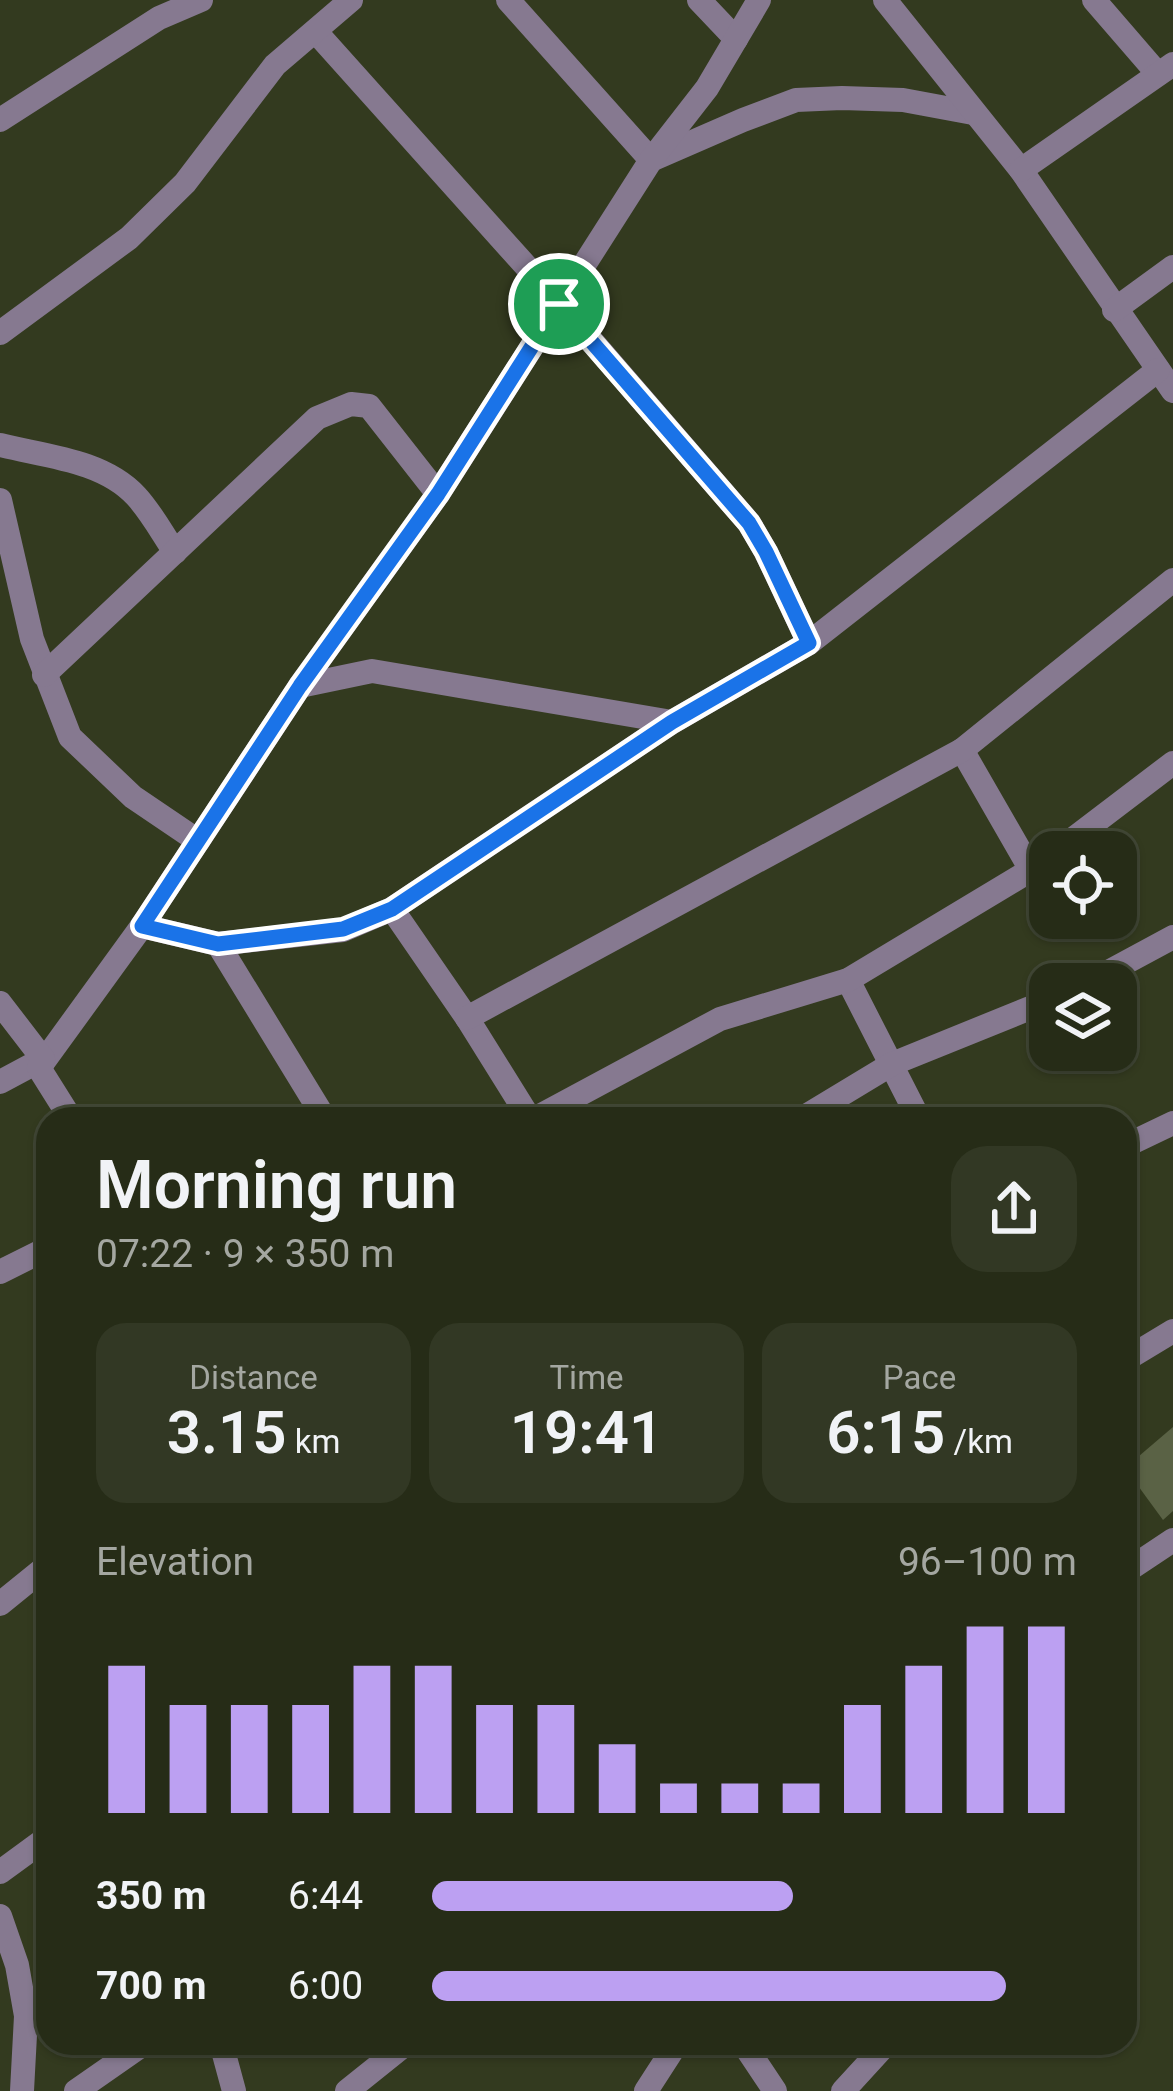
<!DOCTYPE html>
<html lang="en">
<head>
<meta charset="utf-8">
<style>
  body { margin:0; font-family:Roboto,sans-serif; background:#323824; color:#f1f3f6; height:100vh; display:flex; flex-direction:column; font-size:45px; white-space:nowrap }
  * { box-sizing:border-box; margin:0 }
  p { font-size:39px; color:#a4a7a1 }
  .icon { flex:none; width:66px; height:66px; fill:none; stroke:currentColor; stroke-width:2; stroke-linecap:round; stroke-linejoin:round }
  .map { position:relative; flex:1; overflow:hidden }
  .drawer { position:absolute; left:36px; top:1107px; width:1101px; height:948px; display:flex; flex-direction:column; background:#262c17; border-radius:36px; box-shadow:0 3px 9px #0004,0 0 0 3px #424836 }
  .drawer>* { flex:none }
  .fabs { position:absolute; left:1029px; top:831px; display:grid; gap:24px }
  .fabs a { display:grid; place-items:center; width:108px; height:108px; border-radius:24px; background:#262c17; box-shadow:0 3px 9px #0004,0 0 0 3px #424836; font-size:60px }
  .pin { position:absolute; display:grid; place-items:center; width:102px; height:102px; color:#fff; margin:-51px; border:6px solid #fff; border-radius:50%; box-shadow:0 3px 12px #0007 }
  .round { display:grid; place-items:center; flex:none; width:126px; height:126px; border-radius:36px; background:#323824 }
  .head { display:flex; align-items:center; justify-content:space-between; height:204px; padding:0 60px }
  h1 { font-size:66px; font-weight:600; line-height:90px }
  .metrics { display:grid; grid-template-columns:repeat(3,1fr); gap:18px; height:204px; padding:12px 60px }
  .metrics div { display:grid; align-content:center; border-radius:30px; background:#323824; text-align:center }
  .metrics b { font-size:60px; font-weight:600 }
  .metrics small { font-size:33px; font-weight:400 }
  .metrics p { font-size:33px }
  .chart { height:336px; padding:24px 60px }
  .chart p { display:flex; justify-content:space-between }
  .chart svg { width:100%; height:216px; margin-top:12px; stroke:#bca0f2; stroke-width:6 }
  ul { padding:0 60px; list-style:none; font-size:39px }
  li { display:grid; grid-template-columns:192px 144px 1fr; align-items:center; height:90px }
  li i { height:30px; border-radius:15px; background:#bca0f2 }
  .map>svg:first-child { display:block }
  .building { fill:#5a6245 }
  .lines { fill:none; stroke-linecap:round; stroke-linejoin:round }
  .minor { stroke:#867990; stroke-width:24 }
  .tertiary { stroke:#867990; stroke-width:24 }
  .route-casing { stroke:#fff; stroke-width:24 }
  .route { stroke:#1a73e8; stroke-width:15 }
</style>
</head>
<body>
<div class="map">
<svg width="1173" height="2091" viewBox="0 0 1173 2091">
  <rect width="100%" height="100%" fill="#333a1f"/>
  <polygon class="building" points="1173,1427 1173,1511 1163,1520 1125,1468"/>
  <g class="lines">
    <g class="minor">
      <polyline points="508,0 651,160 743,120 796,100 842,98 903,100 973,113"/>
      <polyline points="699,0 736,39"/>
      <polyline points="885,0 1021,170 1173,391"/>
      <polyline points="1094,0 1158,74"/>
      <polyline points="316,32 559,303 749,523 766,552 809,643"/>
      <polyline points="0,120 159,18 201,0"/>
      <polyline points="1021,170 1173,64"/>
      <polyline points="1114,310 1173,267"/>
      <polyline points="0,333 129,238 185,183 275,65 351,0"/>
      <path d="M 0,445 C 44,456 103,460 136,496 C 151,512 162,533 175,552"/>
      <polyline points="0,500 32,639 70,737 133,797 198,841"/>
      <polyline points="44,675 317,418 351,404 369,406 438,494"/>
      <polyline points="300,686 372,671 672,722"/>
      <polyline points="962,750 1031,870"/>
      <polyline points="1056,852 1173,763"/>
      <polyline points="392,909 467,1018 530,1119"/>
      <polyline points="142,926 218,944 343,930 392,909 672,722 809,643 1158,370"/>
      <polyline points="218,944 325,1119"/>
      <polyline points="848,980 919,1119"/>
      <polyline points="1086,984 1173,937"/>
      <polyline points="467,1018 962,750 1173,580"/>
      <polyline points="39,1068 142,926 300,686 438,494 651,160 707,88 759,0"/>
      <polyline points="0,1082 43,1059"/>
      <polyline points="534,1119 720,1019 848,980 1031,870 1050,856"/>
      <polyline points="801,1119 892,1064 1050,1000"/>
      <polyline points="1125,1146 1173,1123"/>
      <polyline points="0,1272 48,1248"/>
      <polyline points="1125,1360 1173,1331"/>
      <polyline points="1125,1572 1173,1540"/>
      <polyline points="0,1604 48,1565"/>
      <polyline points="0,1872 48,1837"/>
      <polyline points="0,1916 17,1965 26,2016 22,2091"/>
      <polyline points="221,2043 234,2091"/>
      <polyline points="76,2091 145,2043"/>
      <polyline points="347,2091 407,2043"/>
      <polyline points="646,2091 677,2043"/>
      <polyline points="843,2091 887,2043"/>
    </g>
    <g class="tertiary">
      <polyline points="0,1003 43,1059 39,1068 71,1119"/>
      <polyline points="743,2043 775,2091"/>
    </g>
  </g>
  <g class="lines">
    <defs>
      <polygon id="route" points="559,304 749,523 766,552 809,643 672,722 392,909 343,929 218,944 142,926 300,686 438,494"/>
    </defs>
    <use href="#route" class="route-casing"/>
    <use href="#route" class="route"/>
  </g>
</svg>
<div class="fabs">
<a><svg class="icon" aria-label="locate" viewBox="0 0 24 24"><circle cx="12" cy="12" r="6"/><path d="M12 2v4M12 18v4M2 12h4M18 12h4"/></svg></a>
<a><svg class="icon" aria-label="layers" viewBox="0 0 24 24"><path d="M12 4l9 5-9 5-9-5zM3 14l9 5 9-5"/></svg></a>
</div>
<div class="pin" style="left:559px;top:304px;background:#1e9e55"><svg class="icon" aria-label="arrive" viewBox="0 0 24 24"><path d="M6 21V4h12l-3 4 3 4H6"/></svg></div>
<section class="drawer">
<div class="head"><div><h1>Morning run</h1><p>07:22 · 9 × 350 m</p></div><a class="round"><svg class="icon" aria-label="share" viewBox="0 0 24 24"><path d="M12 15V3M7 8l5-5 5 5M5 13v7h14v-7"/></svg></a></div>
<div class="metrics">
<div><p>Distance</p><b>3.15<small> km</small></b></div>
<div><p>Time</p><b>19:41</b></div>
<div><p>Pace</p><b>6:15<small> /km</small></b></div>
</div>
<div class="chart"><p><span>Elevation</span>96–100 m</p>
<svg viewBox="0 0 160 44" preserveAspectRatio="none"><path d="M5 44V14M15 44V22M25 44V22M35 44V22M45 44V14M55 44V14M65 44V22M75 44V22M85 44V30M95 44V38M105 44V38M115 44V38M125 44V22M135 44V14M145 44V6M155 44V6"/></svg>
</div>
<ul>
<li><b>350 m</b>6:44<i style="width:56%"></i></li>
<li><b>700 m</b>6:00<i style="width:89%"></i></li>
</ul>
</section>
</div>
</body>
</html>
